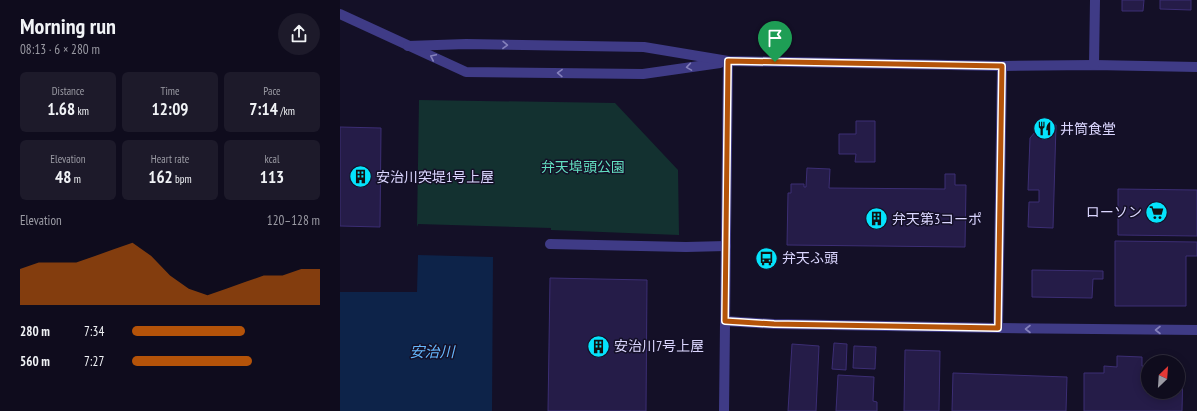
<!DOCTYPE html>
<html lang="en">
<head>
<meta charset="utf-8">
<style>
  body { margin:0; font-family:"PT Sans Narrow","Noto Sans JP",sans-serif; background:#1d1a2a; color:#f1f3f6; height:100vh; display:flex; flex-direction:column; font-size:15px; white-space:nowrap }
  * { box-sizing:border-box; margin:0 }
  p { font-size:13px; color:#9b9ba4 }
  .icon { flex:none; width:22px; height:22px; fill:none; stroke:currentColor; stroke-width:2; stroke-linecap:round; stroke-linejoin:round }
  .map { position:relative; flex:1; overflow:hidden }
  .panel { display:flex; flex-direction:column; background:#0f0c1d; width:340px }
  .panel>* { flex:none }
  .needle { width:26px; rotate:25deg }
  .buttons { position:absolute; left:801px; top:355px; display:grid; gap:8px }
  .buttons a { display:grid; place-items:center; width:44px; height:44px; border-radius:50%; background:#0f0c1d; box-shadow:0 2px 10px #0003,0 0 0 1px #2f2c3b; font-size:20px }
  .pin { position:absolute; display:grid; place-items:center; width:34px; height:34px; color:#fff; margin:-41px -17px; border-radius:50% 50% 50% 0; rotate:-45deg; box-shadow:0 0 4px #0007 }
  .pin .icon { rotate:45deg }
  .round { display:grid; place-items:center; flex:none; width:42px; height:42px; border-radius:21px; background:#1d1a2a }
  .headline { display:flex; align-items:center; justify-content:space-between; height:68px; padding:0 20px }
  h1 { font-size:22px; font-weight:700; line-height:30px }
  .stats { display:grid; grid-template-columns:repeat(3,1fr); gap:6px; height:68px; padding:4px 20px }
  .stats div { display:grid; align-content:center; border-radius:6px; background:#1d1a2a; text-align:center }
  .stats b { font-size:17px; font-weight:700 }
  .stats small { font-size:11px; font-weight:400 }
  .stats p { font-size:11px }
  .chart { height:112px; padding:8px 20px }
  .chart p { display:flex; justify-content:space-between }
  .chart svg { width:100%; height:72px; margin-top:4px; fill:#b45309; opacity:.7 }
  ul { padding:0 20px; list-style:none; font-size:13px }
  li { display:grid; grid-template-columns:64px 48px 1fr; align-items:center; height:30px }
  li i { height:10px; border-radius:5px; background:#b45309 }
  main { display:flex; flex:1; min-height:0 }
  .map>svg:first-child { display:block }
  .green { fill:#133130 }
  .water { fill:#0d2349 }
  .building { fill:#251c48; stroke:#3c2e74 }
  .lines { fill:none; stroke-linecap:round; stroke-linejoin:round }
  .minor { stroke:#3f3b86; stroke-width:10 }
  .oneway { stroke:#8581bc }
  .route-casing { stroke:#fff; stroke-width:8 }
  .route { stroke:#b45309; stroke-width:5 }
  .labels { text-anchor:middle; dominant-baseline:central; stroke-width:3; stroke-linejoin:round; paint-order:stroke }
  .poi-label { font-size:14px; fill:#dbd6ff; stroke:#141027; text-anchor:start }
  .park-label { font-size:14px; fill:#62dfc0; stroke:#141027 }
  .water-label { font-size:15px; font-style:italic; fill:#66b7fd; stroke:#141027 }
</style>
</head>
<body>
<main>
<section class="panel">
<div class="headline"><div><h1>Morning run</h1><p>08:13 · 6 × 280 m</p></div><a class="round"><svg class="icon" aria-label="share" viewBox="0 0 24 24"><path d="M12 15V3M7 8l5-5 5 5M5 13v7h14v-7"/></svg></a></div>
<div class="stats">
<div><p>Distance</p><b>1.68<small> km</small></b></div>
<div><p>Time</p><b>12:09</b></div>
<div><p>Pace</p><b>7:14<small> /km</small></b></div>
</div>
<div class="stats">
<div><p>Elevation</p><b>48<small> m</small></b></div>
<div><p>Heart rate</p><b>162<small> bpm</small></b></div>
<div><p>kcal</p><b>113</b></div>
</div>
<div class="chart"><p><span>Elevation</span>120–128 m</p>
<svg viewBox="0 0 160 44" preserveAspectRatio="none"><path d="M0 44V22L10 18L20 18L30 18L40 14L50 10L60 6L70 14L80 26L90 34L100 38L110 34L120 30L130 26L140 26L150 22L160 22V44z"/></svg>
</div>
<ul>
<li><b>280 m</b>7:34<i style="width:60%"></i></li>
<li><b>560 m</b>7:27<i style="width:64%"></i></li>
</ul>
</section>
<div class="map">
<svg width="857" height="411" viewBox="0 0 857 411">
  <rect width="100%" height="100%" fill="#141027"/>
  <polygon class="green" points="79,100 275,103 338,170 339,235 211,230 211,228 78,224 77,227"/>
  <polygon class="water" points="78,255 153,257 152,411 0,411 0,292 77,292"/>
  <g class="building">
    <polygon points="782,0 804,0 803,11 782,11"/>
    <polygon points="820,0 851,0 851,10 820,9"/>
    <polygon points="516,121 535,121 535,162 515,162 516,154 499,154 499,134 516,134"/>
    <polygon points="702,124 716,125 713,228 688,227 689,202 699,202 699,190 688,190 690,138"/>
    <polygon points="0,127 41,128 40,227 0,226"/>
    <polygon points="467,168 490,169 489,188 605,189 605,174 615,174 615,185 626,185 625,247 447,245 448,193 451,193 451,184 464,184 464,187 466,187"/>
    <polygon points="778,189 857,190 857,236 778,235"/>
    <polygon points="775,241 857,242 857,256 846,256 846,306 775,306"/>
    <polygon points="692,270 763,271 763,279 753,279 752,298 692,297"/>
    <polygon points="210,278 307,280 306,411 208,411"/>
    <polygon points="494,343 507,344 506,370 492,369"/>
    <polygon points="452,344 479,346 476,411 448,411"/>
    <polygon points="514,346 536,347 535,369 513,368"/>
    <polygon points="565,350 600,351 599,411 564,411"/>
    <polygon points="777,356 802,357 802,366 808,367 808,392 838,392 838,368 843,368 842,411 744,411 744,373 764,373 764,366 777,367"/>
    <polygon points="613,373 727,377 726,411 612,411"/>
    <polygon points="498,375 534,377 533,401 537,402 537,411 496,411"/>
  </g>
  <g class="lines">
    <g class="minor">
      <polyline points="0,14 126,72 303,74 380,63"/>
      <polyline points="68,46 126,44 304,47 388,61 662,66 754,65 857,67"/>
      <polyline points="754,65 755,0"/>
      <polyline points="210,244 346,247 386,246"/>
      <polyline points="385,321 434,324 658,328 857,330"/>
      <polyline points="658,328 662,66"/>
      <polyline points="384,411 388,61"/>
    </g>
  </g>
  <defs><path id="oneway-chevron" d="M-2-3.5L2.5 0L-2 3.5" fill="none" stroke-width="1.6" stroke-linecap="round" stroke-linejoin="round"/></defs>
  <g class="oneway">
    <use href="#oneway-chevron" transform="translate(165 45) rotate(1)"/>
    <use href="#oneway-chevron" transform="translate(93 57) rotate(-155)"/>
    <use href="#oneway-chevron" transform="translate(349 67) rotate(171)"/>
    <use href="#oneway-chevron" transform="translate(220 73) rotate(-179)"/>
    <use href="#oneway-chevron" transform="translate(688 329) rotate(-180)"/>
    <use href="#oneway-chevron" transform="translate(818 330) rotate(-180)"/>
  </g>
  <g class="lines">
    <defs>
      <polygon id="route" points="388,61 662,66 658,328 434,324 385,321"/>
    </defs>
    <use href="#route" class="route-casing"/>
    <use href="#route" class="route"/>
  </g>
  <defs>
    <symbol id="restaurant-disc" viewBox="-11 -11 22 22"><circle r="9.5" fill="#05e3fc" stroke="#141027"/><path d="M-5-6h1v4h1v-4h1v4h1v-4h1v5L-1.5 .5V6h-2V.5L-5-1ZM5-6V6H3V1.5H1.5Q1.5-4 5-6Z" fill="#111"/></symbol>
    <symbol id="building-disc" viewBox="-11 -11 22 22"><circle r="9.5" fill="#05e3fc" stroke="#141027"/><path d="M-4-6H4V6H1V3H-1V6H-4ZM-2.5-4.3h1.7v1.8h-1.7ZM.8-4.3h1.7v1.8H.8ZM-2.5-1h1.7V.8h-1.7ZM.8-1h1.7V.8H.8Z" fill="#111"/></symbol>
    <symbol id="supermarket-disc" viewBox="-11 -11 22 22"><circle r="9.5" fill="#05e3fc" stroke="#141027"/><path d="M-6-5.5h2.5l.6 2H6L4.5 2H-2.5L-4.4-4H-6ZM-1.5 3.2a1.3 1.3 0 1 0 .1 0ZM3 3.2a1.3 1.3 0 1 0 .1 0Z" fill="#111"/></symbol>
    <symbol id="bus-disc" viewBox="-11 -11 22 22"><circle r="9.5" fill="#05e3fc" stroke="#141027"/><path d="M-5-6H5V4H4V6H2V4H-2V6H-4V4H-5ZM-3.5-4V0h7V-4ZM-3.5 1.2v1.5H-2V1.2ZM2 1.2v1.5H3.5V1.2Z" fill="#111"/></symbol>
  </defs>
  <g fill-rule="evenodd">
    <use href="#restaurant-disc" x="692" y="116" width="25" height="25"/>
    <use href="#building-disc" x="8" y="164" width="25" height="25"/>
    <use href="#supermarket-disc" x="804" y="200" width="25" height="25"/>
    <use href="#building-disc" x="524" y="206" width="25" height="25"/>
    <use href="#bus-disc" x="414" y="246" width="25" height="25"/>
    <use href="#building-disc" x="246" y="334" width="25" height="25"/>
  </g>
  <g class="labels">
    <g class="poi-label">
      <text x="720" y="129">井筒食堂</text>
      <text x="36" y="177">安治川突堤1号上屋</text>
      <text x="802" y="212" text-anchor="end">ローソン</text>
      <text x="552" y="219">弁天第3コーポ</text>
      <text x="442" y="258">弁天ふ頭</text>
      <text x="274" y="346">安治川7号上屋</text>
    </g>
    <g class="park-label">
      <text x="243" y="167">弁天埠頭公園</text>
    </g>
    <g class="water-label">
      <text x="92" y="351">安治川</text>
    </g>
  </g>
</svg>
<div class="buttons">
<a><svg class="needle" viewBox="-14 -14 28 28"><path d="M0-13l5 13h-10z" fill="#e53935"/><path d="M0 13l5-13h-10z" fill="#9b9ba4"/></svg></a>
</div>
<div class="pin" style="left:435px;top:62px;background:#1e9e55"><svg class="icon" aria-label="arrive" viewBox="0 0 24 24"><path d="M6 21V4h12l-3 4 3 4H6"/></svg></div>
</div>
</main>
</body>
</html>
